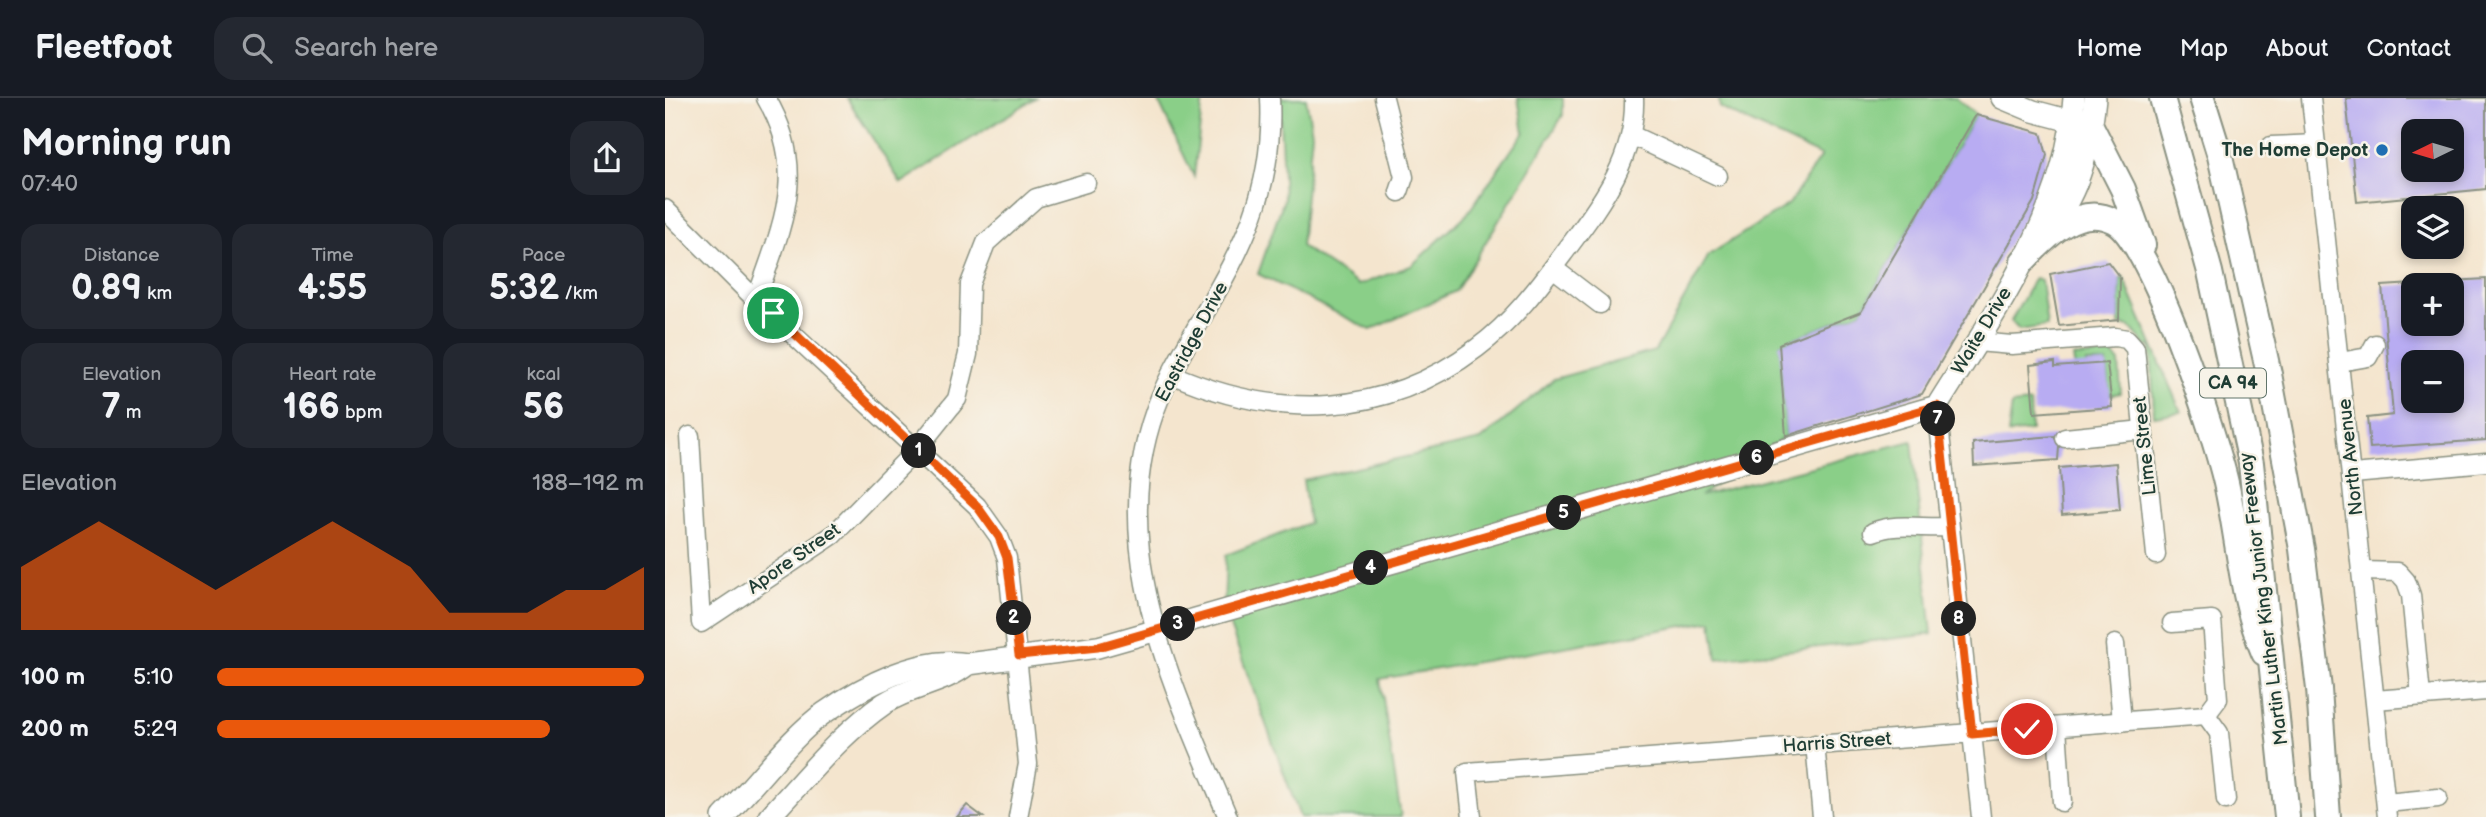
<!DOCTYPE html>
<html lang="en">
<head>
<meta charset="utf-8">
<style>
  body { margin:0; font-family:"Balsamiq Sans",sans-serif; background:#242831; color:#f1f3f6; height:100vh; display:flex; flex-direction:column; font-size:26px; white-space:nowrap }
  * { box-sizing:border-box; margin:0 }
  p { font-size:23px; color:#9ea1a6 }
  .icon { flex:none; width:38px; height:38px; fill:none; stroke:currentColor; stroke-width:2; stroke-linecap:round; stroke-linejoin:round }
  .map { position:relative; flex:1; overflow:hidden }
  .side { display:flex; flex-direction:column; background:#171b24; width:665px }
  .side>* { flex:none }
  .needle { width:46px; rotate:265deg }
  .buttons { position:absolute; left:1736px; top:21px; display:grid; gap:14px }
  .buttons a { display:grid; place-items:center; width:63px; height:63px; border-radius:14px; background:#171b24; box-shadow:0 4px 10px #0003; font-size:35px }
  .pin { position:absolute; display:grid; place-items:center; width:60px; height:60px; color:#fff; margin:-30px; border:4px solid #fff; border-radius:50%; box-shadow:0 2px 7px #0007 }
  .km { position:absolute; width:35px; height:35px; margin:-18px; border-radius:50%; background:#222; color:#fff; font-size:19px; line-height:35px; text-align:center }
  .round { display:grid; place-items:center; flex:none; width:74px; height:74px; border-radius:21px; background:#242831 }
  .head { display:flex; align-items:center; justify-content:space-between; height:119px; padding:0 21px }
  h1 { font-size:38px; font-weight:800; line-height:52px }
  .stats { display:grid; grid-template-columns:repeat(3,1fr); gap:10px; height:119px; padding:7px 21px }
  .stats div { display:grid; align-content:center; border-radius:18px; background:#242831; text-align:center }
  .stats b { font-size:35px; font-weight:800 }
  .stats small { font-size:19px; font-weight:400 }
  .stats p { font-size:19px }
  .chart { height:196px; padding:14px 21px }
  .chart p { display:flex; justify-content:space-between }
  .chart svg { width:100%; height:126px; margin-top:7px; fill:#ea580c; opacity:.7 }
  ul { padding:0 21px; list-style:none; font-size:23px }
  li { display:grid; grid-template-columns:112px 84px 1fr; align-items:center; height:52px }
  li i { height:18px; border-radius:9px; background:#ea580c }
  header { display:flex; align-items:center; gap:42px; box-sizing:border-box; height:98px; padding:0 35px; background:#171b24; border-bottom:2px solid #363941 }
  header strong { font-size:33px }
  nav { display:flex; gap:38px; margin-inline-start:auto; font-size:24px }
  .search { width:490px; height:63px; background:#242831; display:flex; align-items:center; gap:18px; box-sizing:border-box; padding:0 24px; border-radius:21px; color:#9ea1a6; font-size:26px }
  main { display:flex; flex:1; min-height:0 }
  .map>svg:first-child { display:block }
  .green { fill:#8acf88; stroke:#54865e; stroke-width:2 }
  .building { fill:#b8acf2; fill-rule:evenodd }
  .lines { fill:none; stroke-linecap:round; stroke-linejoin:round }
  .minor-casing { stroke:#8a9181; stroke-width:21 }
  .major-casing { stroke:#8a9181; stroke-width:24 }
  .highway-casing { stroke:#8a9181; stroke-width:28 }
  .minor { stroke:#fff; stroke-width:18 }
  .major { stroke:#fff; stroke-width:21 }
  .highway { stroke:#fff; stroke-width:24 }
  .route-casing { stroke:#fff; stroke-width:14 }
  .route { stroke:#ea580c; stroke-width:9 }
  .poi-dot { fill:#1f6fb2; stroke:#f7f3e8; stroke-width:2.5 }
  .labels { text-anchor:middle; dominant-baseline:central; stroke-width:5; stroke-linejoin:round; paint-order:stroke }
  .shield { fill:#f7f3e8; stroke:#60746a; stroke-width:2 }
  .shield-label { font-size:18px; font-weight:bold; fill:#1f3d34 }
  .poi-label { font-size:19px; font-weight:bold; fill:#1f3d34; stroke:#f7f3e8; text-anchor:end }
  .street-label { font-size:19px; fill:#1f3d34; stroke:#f7f3e8 }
</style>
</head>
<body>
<header>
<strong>Fleetfoot</strong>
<div class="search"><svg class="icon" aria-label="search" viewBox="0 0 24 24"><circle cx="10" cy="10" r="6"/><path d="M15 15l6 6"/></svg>Search here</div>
<nav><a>Home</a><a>Map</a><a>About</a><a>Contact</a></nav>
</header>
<main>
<section class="side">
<div class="head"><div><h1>Morning run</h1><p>07:40</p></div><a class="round"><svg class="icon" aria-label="share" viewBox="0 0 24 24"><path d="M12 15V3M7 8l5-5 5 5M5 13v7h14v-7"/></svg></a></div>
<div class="stats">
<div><p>Distance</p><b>0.89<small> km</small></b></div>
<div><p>Time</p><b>4:55</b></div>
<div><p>Pace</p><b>5:32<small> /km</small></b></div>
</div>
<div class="stats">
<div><p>Elevation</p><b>7<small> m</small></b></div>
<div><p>Heart rate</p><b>166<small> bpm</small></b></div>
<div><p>kcal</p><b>56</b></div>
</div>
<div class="chart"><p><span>Elevation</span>188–192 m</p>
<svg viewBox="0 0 160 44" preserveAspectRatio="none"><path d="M0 44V22L10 14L20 6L30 14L40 22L50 30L60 22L70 14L80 6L90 14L100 22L110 38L120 38L130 38L140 30L150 30L160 22V44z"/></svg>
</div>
<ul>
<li><b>100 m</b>5:10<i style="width:100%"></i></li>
<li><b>200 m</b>5:29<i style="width:78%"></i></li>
</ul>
</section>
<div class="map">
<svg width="1821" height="719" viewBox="0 0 1821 719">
  <rect width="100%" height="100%" fill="#f7f3e8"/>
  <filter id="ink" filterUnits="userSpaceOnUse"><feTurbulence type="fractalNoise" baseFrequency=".0143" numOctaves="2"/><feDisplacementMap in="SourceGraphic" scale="14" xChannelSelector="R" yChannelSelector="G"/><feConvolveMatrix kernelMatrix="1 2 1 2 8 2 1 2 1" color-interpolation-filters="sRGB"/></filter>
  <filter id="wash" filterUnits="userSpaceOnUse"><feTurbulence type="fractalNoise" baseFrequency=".00686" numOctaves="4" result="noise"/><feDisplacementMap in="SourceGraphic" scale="28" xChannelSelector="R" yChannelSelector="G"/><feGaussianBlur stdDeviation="1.57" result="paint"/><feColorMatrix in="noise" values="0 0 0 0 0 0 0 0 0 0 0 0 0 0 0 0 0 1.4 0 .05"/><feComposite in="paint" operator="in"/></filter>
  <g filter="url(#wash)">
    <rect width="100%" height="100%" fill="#f4e5ce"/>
    <g class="green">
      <polygon points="182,0 370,0 236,85"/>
      <polygon points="492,0 538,0 529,79"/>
      <polygon points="614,0 641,0 647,35 636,148 694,187 746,168 802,116 859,34 853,0 898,0 898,17 791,193 706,232 593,176 619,101"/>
      <polygon points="1054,0 1291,0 1311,17 1196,214 1115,246 1121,338 1035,398 1247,343 1267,536 1052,561 1047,523 715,581 736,719 635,719 559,512 561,457 644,425 638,382 816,342 889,281 990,253 1044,157 1124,106 1156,58 1055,10"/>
      <polygon points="1458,179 1516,314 1489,318 1486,247 1482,249 1465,229 1454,227 1455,182"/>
      <polygon points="1370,180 1376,182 1382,228 1354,232 1346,223"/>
      <polygon points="1447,256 1454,264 1456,295 1445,297 1442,265 1421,265 1422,303 1412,287 1408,259"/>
      <polygon points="1365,305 1366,333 1343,336 1347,307"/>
    </g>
    <g id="blocks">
      <g class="building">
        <path d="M 1681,0 L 1821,0 L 1821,91 L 1692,104 ZM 1748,33 L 1787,33 L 1787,72 L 1748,72 Z"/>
        <polygon points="1311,17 1376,35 1382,57 1369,103 1257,296 1121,338 1114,246 1196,214"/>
        <polygon points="1443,164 1455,180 1454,222 1394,228 1385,176"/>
        <path d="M 1821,181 L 1821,342 L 1705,350 L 1702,320 L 1728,317 L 1717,188 L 1748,186 L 1748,226 L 1787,226 L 1787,183 ZM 1748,264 L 1787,264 L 1787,303 L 1748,303 Z"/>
        <polygon points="1390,264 1390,269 1442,265 1447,309 1369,315 1365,267"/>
        <polygon points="1389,338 1394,349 1393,362 1309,368 1308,345"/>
        <polygon points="1451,365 1455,412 1397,417 1394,370"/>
        <polygon points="302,707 318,719 292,719"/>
      </g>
    </g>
  </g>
  <g filter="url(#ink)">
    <use href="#blocks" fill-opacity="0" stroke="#8a9181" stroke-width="2"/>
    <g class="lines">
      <defs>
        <g id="minor">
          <polyline points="719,0 739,79 734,94"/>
          <polyline points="1646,0 1722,719"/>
          <polyline points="966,37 1053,78"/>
          <polyline points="1606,48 1651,46"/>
          <polyline points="0,111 91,202 312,408 334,439 342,460 363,666 353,719"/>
          <polyline points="888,170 935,206"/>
          <path d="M 91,202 C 116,129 145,73 101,0"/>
          <polyline points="1312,244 1347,247 1450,239 1462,241 1470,250 1491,457"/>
          <polyline points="1675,264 1703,259 1710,246"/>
          <path d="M 506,276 C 611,322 718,321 812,250 C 850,222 877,184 905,147 C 938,103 971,58 969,0"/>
          <polyline points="1272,308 1316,719"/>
          <polyline points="25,338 36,525 168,437 252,351 292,301 303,256 305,186 321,145 371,100 421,85"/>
          <polyline points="1400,340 1478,332"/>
          <polyline points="1688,376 1821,364"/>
          <path d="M 1208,434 C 1232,424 1258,431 1284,429"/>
          <polyline points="1698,473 1733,474 1741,483 1746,497 1756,598"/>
          <polyline points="1507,525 1547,522 1553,601 1541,617"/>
          <polyline points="1450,546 1457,624"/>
          <polyline points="1710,602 1821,593"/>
          <polyline points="1541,617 1554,635 1561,702"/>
          <polyline points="1392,629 1397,704"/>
          <polyline points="1150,646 1157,719"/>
          <polyline points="1721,705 1773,700"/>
          <path d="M 563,719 C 503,577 428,425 507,274 C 557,178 611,116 605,0"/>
          <polyline points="807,719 802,674 1541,617"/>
        </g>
        <g id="major">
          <polyline points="1337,0 1368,13 1421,27"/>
          <path d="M 1386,128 C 1416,92 1425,46 1430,0"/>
          <path d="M 58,719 C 89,689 126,638 159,615 C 198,588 256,557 303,566 L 433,549 L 1272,308 C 1330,215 1402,113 1409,0"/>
          <path d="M 104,719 C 141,680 175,636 220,605 C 246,588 279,586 303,566"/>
        </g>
        <g id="highway">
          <polyline points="1497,0 1545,174 1586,365 1622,719"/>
          <polyline points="1537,0 1555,58 1604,276 1637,451 1654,591 1663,719"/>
          <polyline points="1427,30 1458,91 1478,147"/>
          <path d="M 1358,163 C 1380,140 1413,104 1449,123 C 1487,144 1550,337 1561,385 C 1574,442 1576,502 1599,555"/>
        </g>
      </defs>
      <use href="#minor" class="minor-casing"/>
      <use href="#major" class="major-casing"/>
      <use href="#highway" class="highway-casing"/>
      <use href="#minor" class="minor"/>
      <use href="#major" class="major"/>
      <use href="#highway" class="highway"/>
    </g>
  </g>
  <g class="lines" filter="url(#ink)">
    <defs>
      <polyline id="route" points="108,215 312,408 334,439 342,460 354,557 433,549 1272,308 1307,636 1362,631"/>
    </defs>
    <use href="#route" class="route-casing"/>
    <use href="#route" class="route"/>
  </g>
  <circle class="poi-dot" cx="1717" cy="52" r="7"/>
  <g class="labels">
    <rect class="shield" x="1535" y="270.5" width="66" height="29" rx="5"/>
    <g class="shield-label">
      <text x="1568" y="285">CA 94</text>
    </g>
    <g class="poi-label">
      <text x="1703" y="52">The Home Depot</text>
    </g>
    <g class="street-label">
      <text transform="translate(1317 233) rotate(-59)">Waite Drive</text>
      <text transform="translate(527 244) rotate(-62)">Eastridge Drive</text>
      <text transform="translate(1480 348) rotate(-96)">Lime Street</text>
      <text transform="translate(1686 359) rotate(-96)">North Avenue</text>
      <text transform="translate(129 461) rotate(-35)">Apore Street</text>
      <text transform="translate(1599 501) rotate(-97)">Martin Luther King Junior Freeway</text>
      <text transform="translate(1172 645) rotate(-4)">Harris Street</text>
    </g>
  </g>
</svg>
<div class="buttons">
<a><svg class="needle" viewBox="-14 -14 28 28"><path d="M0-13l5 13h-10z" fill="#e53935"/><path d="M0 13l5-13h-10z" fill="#9ea1a6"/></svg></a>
<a><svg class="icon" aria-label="layers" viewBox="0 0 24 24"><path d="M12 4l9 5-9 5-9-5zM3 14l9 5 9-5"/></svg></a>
<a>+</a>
<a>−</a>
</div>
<div class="pin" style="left:108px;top:215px;background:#1e9e55"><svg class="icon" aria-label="arrive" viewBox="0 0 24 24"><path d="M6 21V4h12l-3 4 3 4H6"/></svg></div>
<div class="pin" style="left:1362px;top:631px;background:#d93025"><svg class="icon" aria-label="check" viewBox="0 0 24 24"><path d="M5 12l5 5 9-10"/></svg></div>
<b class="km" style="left:254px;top:353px">1</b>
<b class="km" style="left:349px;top:520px">2</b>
<b class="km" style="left:513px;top:526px">3</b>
<b class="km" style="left:706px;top:470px">4</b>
<b class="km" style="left:899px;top:415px">5</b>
<b class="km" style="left:1092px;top:360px">6</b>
<b class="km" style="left:1273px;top:321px">7</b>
<b class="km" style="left:1294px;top:521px">8</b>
</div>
</main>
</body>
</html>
